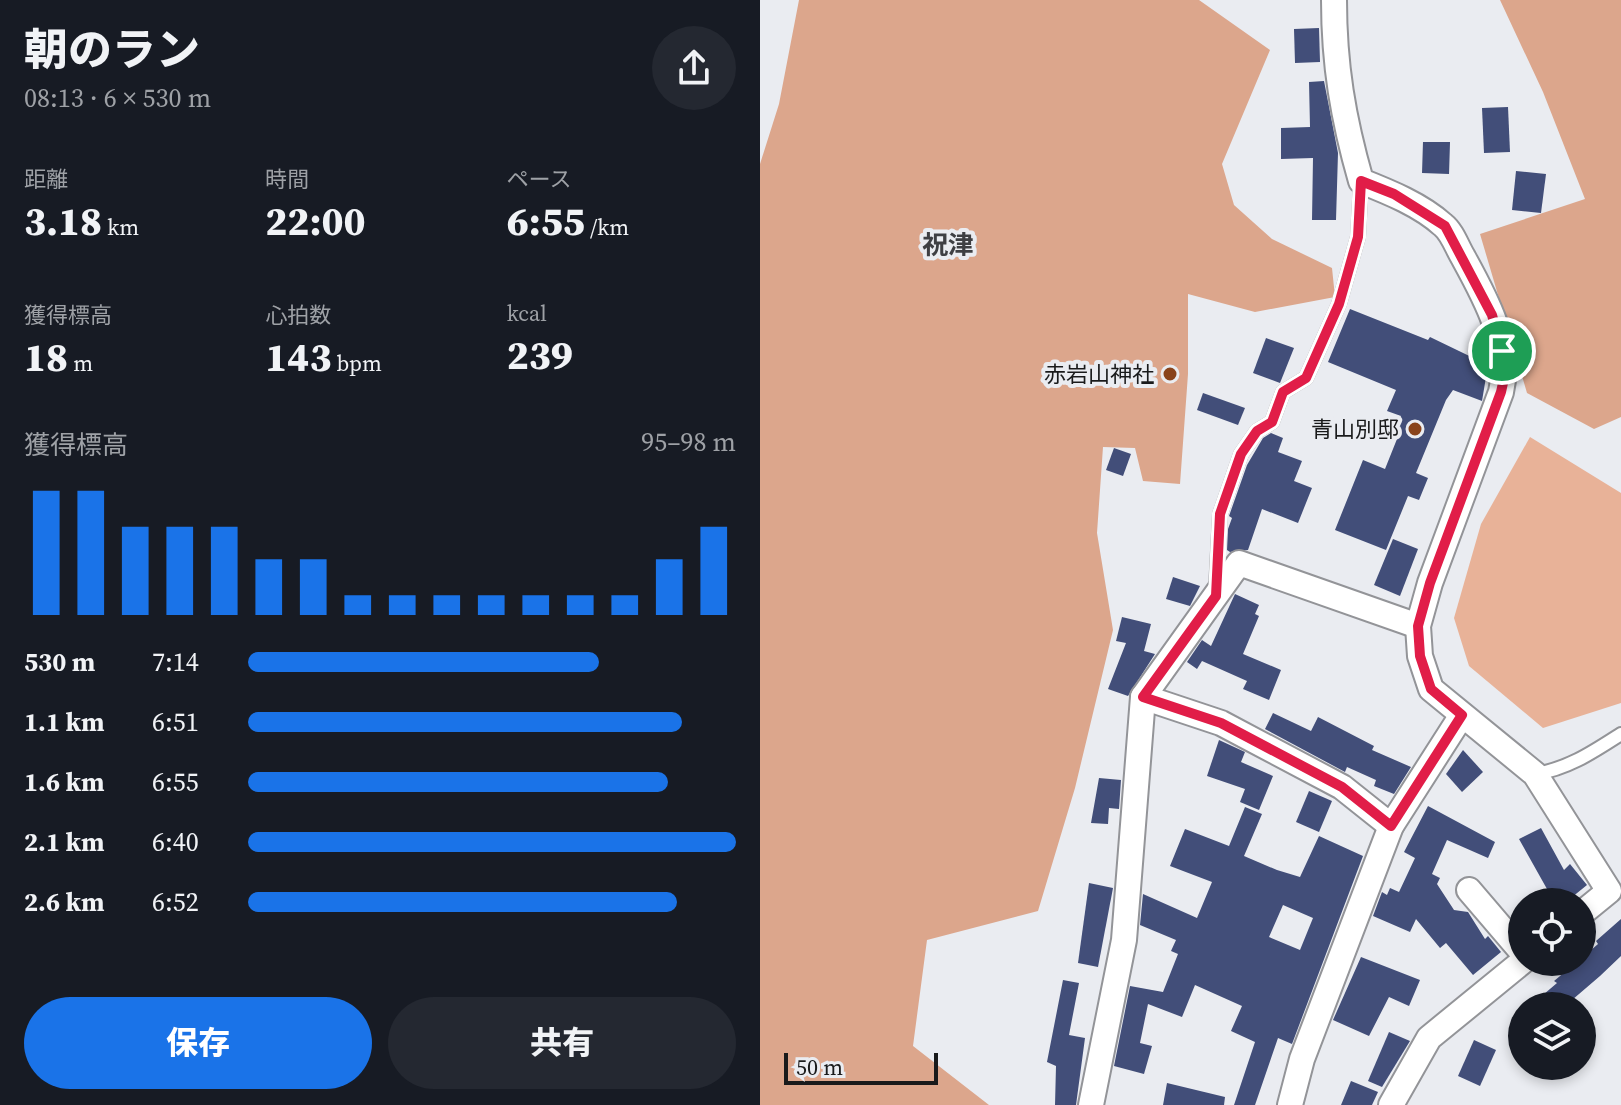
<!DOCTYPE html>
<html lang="ja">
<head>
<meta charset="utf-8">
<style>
  body { margin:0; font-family:"Source Serif 4","Noto Sans JP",serif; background:#242831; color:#f1f3f6; height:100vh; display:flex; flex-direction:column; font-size:30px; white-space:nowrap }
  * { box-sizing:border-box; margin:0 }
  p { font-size:26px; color:#9ea1a6 }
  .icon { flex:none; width:44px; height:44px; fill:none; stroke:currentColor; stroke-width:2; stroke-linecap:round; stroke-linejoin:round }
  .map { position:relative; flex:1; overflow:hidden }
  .side { display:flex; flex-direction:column; background:#171b24; width:760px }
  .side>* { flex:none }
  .tools { position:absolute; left:748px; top:888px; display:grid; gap:16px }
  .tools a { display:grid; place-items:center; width:88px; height:88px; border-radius:50%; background:#171b24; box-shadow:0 4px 12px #0003; font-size:40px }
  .scale { position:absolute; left:24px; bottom:20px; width:154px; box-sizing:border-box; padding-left:8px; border:4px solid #191a1b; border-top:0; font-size:22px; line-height:28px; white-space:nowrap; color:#191a1b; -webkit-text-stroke:6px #eaecf1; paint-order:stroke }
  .pin { position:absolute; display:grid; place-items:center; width:68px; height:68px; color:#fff; margin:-34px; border:4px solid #fff; border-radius:50%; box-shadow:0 2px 8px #0007 }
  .round { display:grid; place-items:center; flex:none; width:84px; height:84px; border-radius:42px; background:#242831 }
  .overview { display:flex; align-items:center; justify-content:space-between; height:136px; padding:0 24px }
  h1 { font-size:44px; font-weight:800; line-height:60px }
  .metrics { display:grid; grid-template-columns:repeat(3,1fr); gap:12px; height:136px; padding:8px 24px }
  .metrics div { display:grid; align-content:center }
  .metrics b { font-size:40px; font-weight:800 }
  .metrics small { font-size:22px; font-weight:400 }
  .metrics p { font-size:22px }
  .chart { height:224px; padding:16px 24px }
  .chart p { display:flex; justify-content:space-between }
  .chart svg { width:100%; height:144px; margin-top:8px; stroke:#1a73e8; stroke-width:6 }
  .button { display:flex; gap:16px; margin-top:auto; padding:16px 24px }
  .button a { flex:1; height:92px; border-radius:48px; background:#1a73e8; color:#fff; font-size:32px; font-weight:800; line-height:92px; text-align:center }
  .button a+a { background:#242831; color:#f1f3f6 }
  ul { padding:0 24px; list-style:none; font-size:26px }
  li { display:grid; grid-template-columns:128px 96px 1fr; align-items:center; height:60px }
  li i { height:20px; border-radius:10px; background:#1a73e8 }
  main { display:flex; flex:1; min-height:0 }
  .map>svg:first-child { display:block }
  .green { fill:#e8b298 }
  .forest { fill:#dca68c }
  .building { fill:#424e79; fill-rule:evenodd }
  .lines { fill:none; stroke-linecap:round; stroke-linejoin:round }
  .service-casing { stroke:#939498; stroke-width:16 }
  .minor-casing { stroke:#939498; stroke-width:28 }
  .service { stroke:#fff; stroke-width:12 }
  .minor { stroke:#fff; stroke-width:24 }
  .route-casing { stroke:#fff; stroke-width:16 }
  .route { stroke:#e11d48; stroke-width:10 }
  .poi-dot { fill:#89431b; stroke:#eaecf1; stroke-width:3 }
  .labels { text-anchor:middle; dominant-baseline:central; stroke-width:8; stroke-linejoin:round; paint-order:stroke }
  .poi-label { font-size:22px; fill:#191a1b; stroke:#eaecf1; text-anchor:end }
  .quarter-label { font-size:26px; font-weight:bold; fill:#3e3f43; stroke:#eaecf1 }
</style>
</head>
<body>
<main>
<section class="side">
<div class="overview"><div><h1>朝のラン</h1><p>08:13 · 6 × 530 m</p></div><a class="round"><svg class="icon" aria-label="share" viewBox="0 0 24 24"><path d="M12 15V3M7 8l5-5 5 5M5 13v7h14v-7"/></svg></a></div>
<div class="metrics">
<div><p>距離</p><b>3.18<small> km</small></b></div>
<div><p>時間</p><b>22:00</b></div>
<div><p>ペース</p><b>6:55<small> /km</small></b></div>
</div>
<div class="metrics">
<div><p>獲得標高</p><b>18<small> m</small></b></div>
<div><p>心拍数</p><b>143<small> bpm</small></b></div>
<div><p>kcal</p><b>239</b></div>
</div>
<div class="chart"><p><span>獲得標高</span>95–98 m</p>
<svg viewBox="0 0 160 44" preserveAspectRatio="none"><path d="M5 44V6M15 44V6M25 44V17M35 44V17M45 44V17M55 44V27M65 44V27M75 44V38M85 44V38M95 44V38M105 44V38M115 44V38M125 44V38M135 44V38M145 44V27M155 44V17"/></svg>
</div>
<ul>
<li><b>530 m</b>7:14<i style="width:72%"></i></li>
<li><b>1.1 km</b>6:51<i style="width:89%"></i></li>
<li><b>1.6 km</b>6:55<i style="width:86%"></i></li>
<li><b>2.1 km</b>6:40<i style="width:100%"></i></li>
<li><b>2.6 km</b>6:52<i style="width:88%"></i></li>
</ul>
<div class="button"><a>保存</a><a>共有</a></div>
</section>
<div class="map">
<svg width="861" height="1105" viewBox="0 0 861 1105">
  <rect width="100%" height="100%" fill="#eaecf1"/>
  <polygon class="green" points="770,437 861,493 861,703 783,728 709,666 694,618 721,524"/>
  <g class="forest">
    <polygon points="39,0 439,0 510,50 462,164 474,205 512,239 572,268 575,297 495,312 428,294 428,374 420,484 383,481 375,448 343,447 337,533 353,630 315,788 278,911 167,940 153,1046 229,1105 0,1105 0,164 19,104"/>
    <polygon points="740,0 861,0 861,417 834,429 767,393 720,234 825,199 783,92"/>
  </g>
  <g class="building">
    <polygon points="559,28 560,62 535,63 534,29"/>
    <polygon points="564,81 578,153 576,220 552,220 553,158 521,159 521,128 550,127 549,82"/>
    <polygon points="748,107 750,152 724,153 722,108"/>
    <polygon points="663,142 690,142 689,174 662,173"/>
    <polygon points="756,171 786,174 781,213 752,210"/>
    <polygon points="590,309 668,340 670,337 728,365 722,401 693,390 686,400 656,473 668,478 659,500 648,496 626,550 575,530 603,460 625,469 639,434 635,432 641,416 627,411 636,390 568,362"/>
    <polygon points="506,338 534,348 520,383 493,373"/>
    <polygon points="443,393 485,408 478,425 437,410"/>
    <polygon points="511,433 523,438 518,452 542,461 534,481 552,488 538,523 502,509 488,550 470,552 467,550 468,529 472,518 469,516 487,465 503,438"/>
    <polygon points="354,448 371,454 363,476 346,470"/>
    <polygon points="633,539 658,549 640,596 614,585"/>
    <polygon points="413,577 440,586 430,606 406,599"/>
    <polygon points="475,594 499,605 495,614 499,616 483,654 521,670 509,700 483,689 487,681 442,661 437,669 427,662 442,640 451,646"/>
    <polygon points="362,617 391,624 384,651 395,654 368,696 348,689 366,643 356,641"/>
    <polygon points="513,713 551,731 558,717 614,746 612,750 651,767 634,794 614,786 616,780 587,767 585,772 505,729"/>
    <polygon points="459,740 485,752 481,762 513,776 499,810 480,802 485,789 447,776"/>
    <polygon points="703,750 723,772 702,792 686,774"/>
    <polygon points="339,778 361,780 359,809 349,808 348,824 331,823"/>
    <polygon points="549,791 572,801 559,832 536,822"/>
    <polygon points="668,806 735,842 728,858 687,840 672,874 680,878 677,884 694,910 708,912 725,939 728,936 741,952 713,975 686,943 680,948 656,919 650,932 613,916 622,892 627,895 630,888 639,892 655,858 644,852"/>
    <path d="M 485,807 L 502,814 L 484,856 L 517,870 L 540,877 L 559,836 L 603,856 L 532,1044 L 518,1038 L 495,1105 L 474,1105 L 495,1042 L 471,1031 L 482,1006 L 435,985 L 422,1017 L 388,1004 L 380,1043 L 392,1046 L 384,1074 L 354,1066 L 370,986 L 403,992 L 418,954 L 411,951 L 416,940 L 380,925 L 383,894 L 437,918 L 452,882 L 410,866 L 425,829 L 469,846 ZM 523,905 L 553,918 L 540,950 L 509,937 Z"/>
    <polygon points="781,828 804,870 810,864 827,885 806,902 771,902 787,889 759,839"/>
    <polygon points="329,883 353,888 338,967 318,963"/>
    <polygon points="861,919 861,956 840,976 805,1006 770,1006 797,983 794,981 817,962 822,962 822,958 838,944 836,941"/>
    <polygon points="601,957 660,980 649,1006 629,997 609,1036 573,1020"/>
    <polygon points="303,980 319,983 309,1035 325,1038 316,1105 295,1105 296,1066 287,1062"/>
    <polygon points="629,1032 650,1041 622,1087 608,1081"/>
    <polygon points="714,1040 736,1050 720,1086 698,1076"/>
    <polygon points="591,1081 618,1092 612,1105 581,1105"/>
    <polygon points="407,1083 465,1097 464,1105 403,1105"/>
  </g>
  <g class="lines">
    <defs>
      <g id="service">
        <polyline points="456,588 460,514 481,454 497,431 512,422 523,392 546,378 579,304 598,237 601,181"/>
        <path d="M 775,774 C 808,769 833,752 861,734"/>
      </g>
      <g id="minor">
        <path d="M 574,0 C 574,65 583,118 601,181 C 629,192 661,205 683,225 C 692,232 697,247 703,257 C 725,297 752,345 741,392 L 670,583 L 658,626 L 660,656 L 671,689 L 775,774 L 849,891 L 822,913"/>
        <polyline points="383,697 461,723 582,787 631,826"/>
        <polyline points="709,890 762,952"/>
        <polyline points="331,1105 364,940 383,697 479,563 658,626"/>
        <polyline points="530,1105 542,1059 631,826 702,715"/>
        <polyline points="631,1105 669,1038 762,962"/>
      </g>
    </defs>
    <use href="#service" class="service-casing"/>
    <use href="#minor" class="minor-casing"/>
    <use href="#service" class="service"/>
    <use href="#minor" class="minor"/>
  </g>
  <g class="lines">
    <defs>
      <polygon id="route" points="601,181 634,194 685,226 732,315 742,351 745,374 741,392 670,583 658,626 660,656 671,689 702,715 631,826 582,787 461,723 383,697 456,596 460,514 481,454 497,431 512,422 523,392 546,378 579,304 598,237"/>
    </defs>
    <use href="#route" class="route-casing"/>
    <use href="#route" class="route"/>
  </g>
  <g class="poi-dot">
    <circle cx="410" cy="374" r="8"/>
    <circle cx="655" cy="429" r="8"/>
  </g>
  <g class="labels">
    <g class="poi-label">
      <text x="394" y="374">赤岩山神社</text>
      <text x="639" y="429">青山別邸</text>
    </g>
    <g class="quarter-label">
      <text x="188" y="245">祝津</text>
    </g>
  </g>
</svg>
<div class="tools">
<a><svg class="icon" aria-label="locate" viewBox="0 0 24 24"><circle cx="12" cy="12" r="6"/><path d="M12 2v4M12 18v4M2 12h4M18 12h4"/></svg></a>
<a><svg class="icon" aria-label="layers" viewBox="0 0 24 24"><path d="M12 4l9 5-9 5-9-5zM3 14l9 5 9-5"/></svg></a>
</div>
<div class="scale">50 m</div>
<div class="pin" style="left:742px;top:351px;background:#1e9e55"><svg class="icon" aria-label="arrive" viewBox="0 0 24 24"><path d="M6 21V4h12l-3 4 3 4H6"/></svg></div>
</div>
</main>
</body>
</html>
